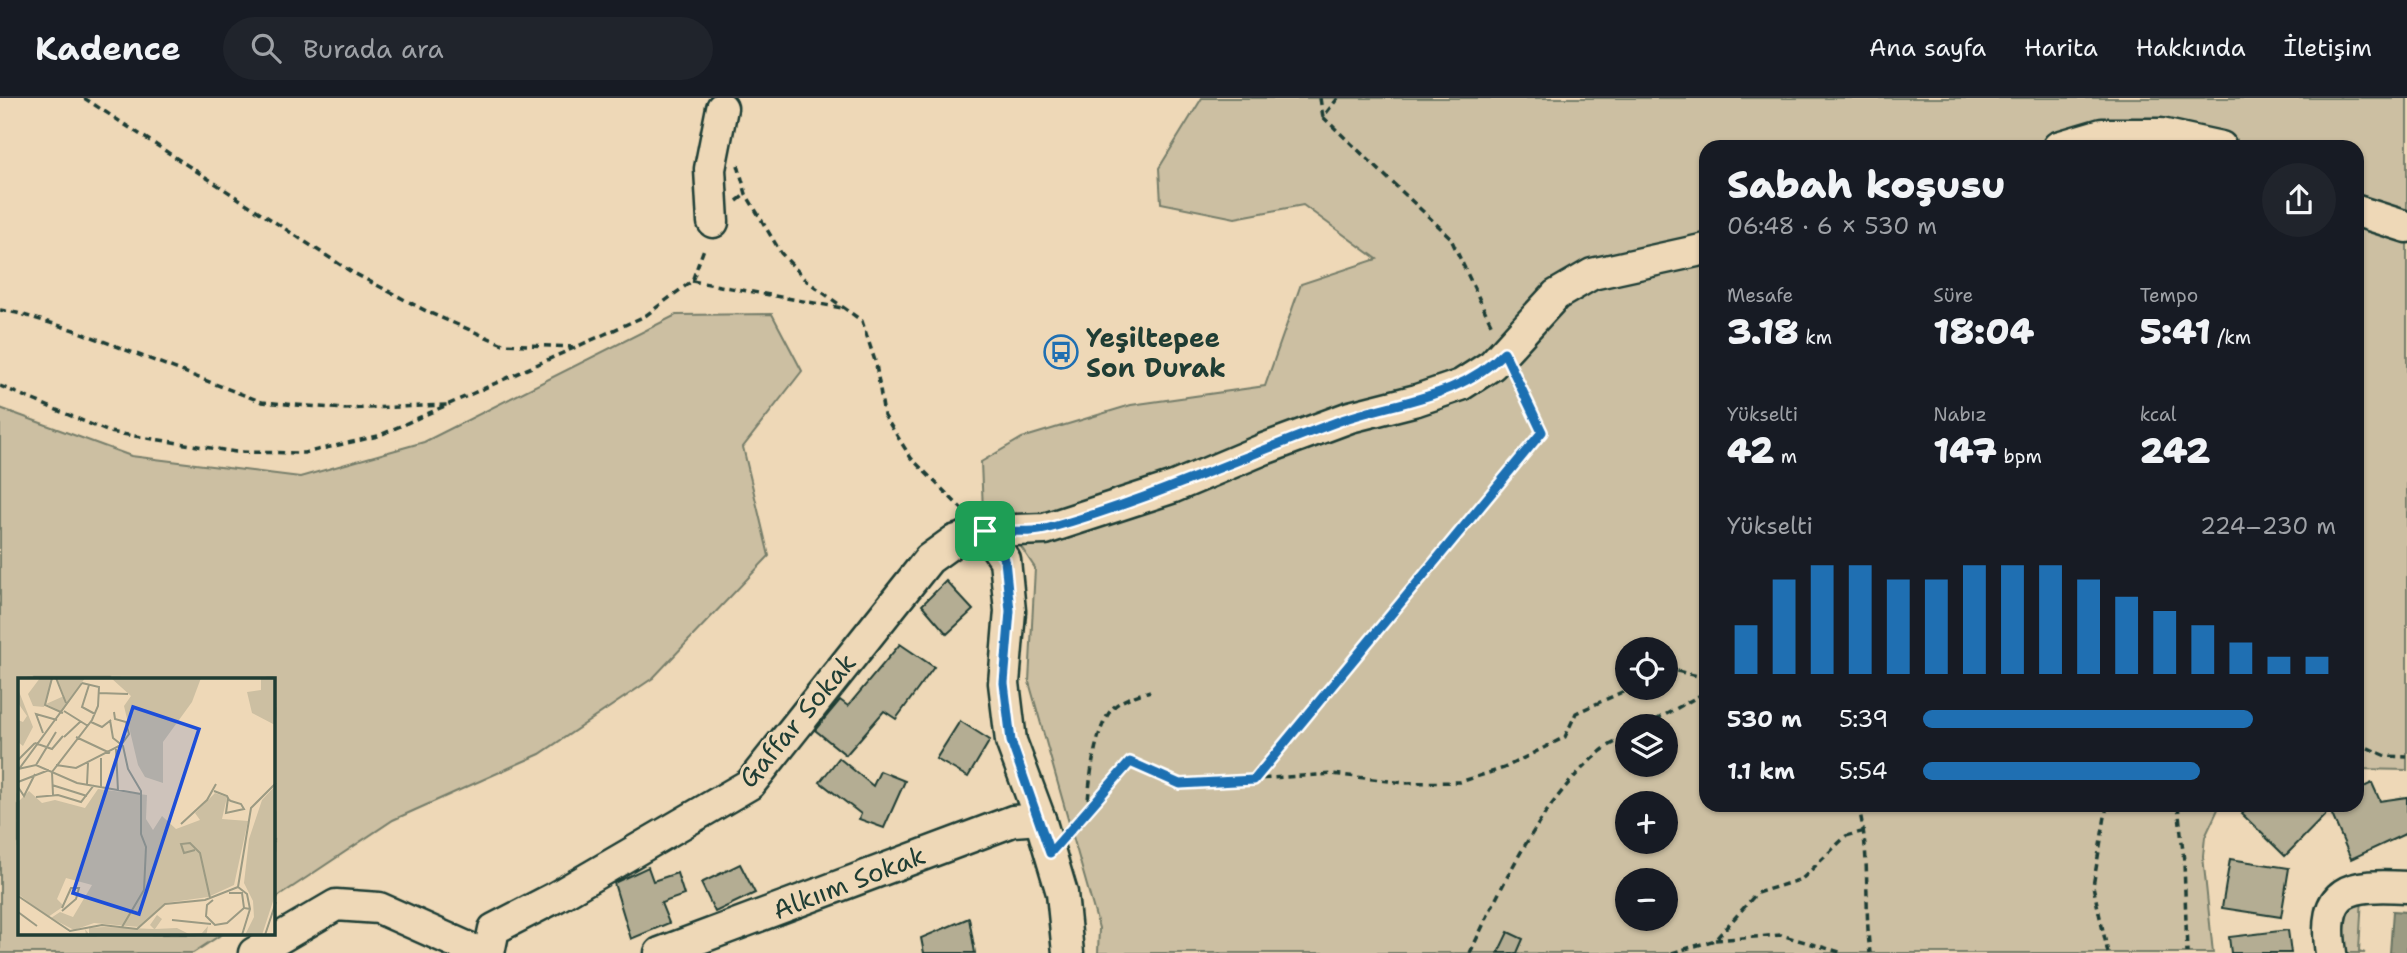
<!DOCTYPE html>
<html lang="tr">
<head>
<meta charset="utf-8">
<style>
  body { margin:0; font-family:"Shantell Sans",sans-serif; background:#20242c; color:#f1f3f6; height:100vh; display:flex; flex-direction:column; font-size:26px; white-space:nowrap }
  * { box-sizing:border-box; margin:0 }
  p { font-size:23px; color:#9ea1a6 }
  .icon { flex:none; width:38px; height:38px; fill:none; stroke:currentColor; stroke-width:2; stroke-linecap:round; stroke-linejoin:round }
  .map { position:relative; flex:1; overflow:hidden }
  .side { position:absolute; left:1699px; top:42px; width:665px; height:672px; display:flex; flex-direction:column; background:#171b24; border-radius:21px; box-shadow:0 2px 5px #0004 }
  .side>* { flex:none }
  .fabs { position:absolute; left:1615px; top:539px; display:grid; gap:14px }
  .fabs a { display:grid; place-items:center; width:63px; height:63px; border-radius:50%; background:#171b24; box-shadow:0 2px 5px #0004; font-size:35px }
  .pin { position:absolute; display:grid; place-items:center; width:60px; height:60px; color:#fff; margin:-30px; border-radius:14px; box-shadow:0 4px 10px #0006 }
  .round { display:grid; place-items:center; flex:none; width:74px; height:74px; border-radius:37px; background:#20242c }
  .headline { display:flex; align-items:center; justify-content:space-between; height:119px; padding:0 28px }
  h1 { font-size:38px; font-weight:800; line-height:52px }
  .stats { display:grid; grid-template-columns:repeat(3,1fr); gap:10px; height:119px; padding:7px 28px }
  .stats div { display:grid; align-content:center }
  .stats b { font-size:35px; font-weight:800 }
  .stats small { font-size:19px; font-weight:400 }
  .stats p { font-size:19px }
  .chart { height:196px; padding:14px 28px }
  .chart p { display:flex; justify-content:space-between }
  .chart svg { width:100%; height:126px; margin-top:7px; stroke:#1f6fb2; stroke-width:6 }
  ul { padding:0 28px; list-style:none; font-size:23px }
  li { display:grid; grid-template-columns:112px 84px 1fr; align-items:center; height:52px }
  li i { height:18px; border-radius:9px; background:#1f6fb2 }
  header { display:flex; align-items:center; gap:42px; box-sizing:border-box; height:98px; padding:0 35px; background:#171b24; border-bottom:2px solid #363941 }
  header strong { font-size:33px }
  nav { display:flex; gap:38px; margin-inline-start:auto; font-size:24px }
  .search { width:490px; height:63px; background:#20242c; display:flex; align-items:center; gap:18px; box-sizing:border-box; padding:0 24px; border-radius:38px; color:#9ea1a6; font-size:26px }
  .map>svg:first-child { display:block }
  .green { fill:#ccbfa2; stroke:#767e6b; stroke-width:2; fill-rule:evenodd }
  .water { fill:#9c9b83; stroke:#6a7563; stroke-width:2 }
  .building { fill:#b4ad93; stroke:#1f3d34; stroke-width:2 }
  .lines { fill:none; stroke-linecap:round; stroke-linejoin:round }
  .minor-casing { stroke:#1f3d34; stroke-width:35 }
  .path { stroke:#1f3d34; stroke-width:3.5; stroke-dasharray:7 5; stroke-linecap:butt }
  .minor { stroke:#eed8b7; stroke-width:30 }
  .route-casing { stroke:#fff; stroke-width:14 }
  .route { stroke:#1f6fb2; stroke-width:9 }
  .labels { text-anchor:middle; dominant-baseline:central; stroke-width:6; stroke-linejoin:round; paint-order:stroke }
  .poi-label { font-size:26px; font-weight:bold; fill:#1f3d34; stroke:#eed8b7; text-anchor:start }
  .street-label { font-size:26px; fill:#1f3d34; stroke:#eed8b7 }
  .inset-road { fill:none; stroke:#9b9a83; stroke-width:2 }
  .view { fill:#1d4ed8; fill-opacity:0.15; stroke:#1d4ed8; stroke-width:3.5 }
  .inset-edge { fill:none; stroke:#1f3d34; stroke-width:3.5 }
</style>
</head>
<body>
<header>
<strong>Kadence</strong>
<div class="search"><svg class="icon" aria-label="search" viewBox="0 0 24 24"><circle cx="10" cy="10" r="6"/><path d="M15 15l6 6"/></svg>Burada ara</div>
<nav><a>Ana sayfa</a><a>Harita</a><a>Hakkında</a><a>İletişim</a></nav>
</header>
<div class="map">
<svg width="2407" height="855" viewBox="0 0 2407 855">
  <rect width="100%" height="100%" fill="#eed8b7"/>
  <filter id="ink" filterUnits="userSpaceOnUse"><feTurbulence type="fractalNoise" baseFrequency=".0143" numOctaves="2"/><feDisplacementMap in="SourceGraphic" scale="14" xChannelSelector="R" yChannelSelector="G"/><feConvolveMatrix kernelMatrix="1 2 1 2 8 2 1 2 1" color-interpolation-filters="sRGB"/></filter>
  <g filter="url(#ink)">
    <g class="green">
      <path d="M 1202,0 L 2407,0 L 2407,672 L 2357,671 L 2357,49 L 1706,49 L 1706,707 L 2220,707 L 2205,739 L 2203,758 L 2213,855 L 1098,855 L 1099,830 L 1029,584 L 1035,470 L 1004,423 L 983,413 L 981,364 L 1022,340 L 1131,307 L 1265,288 L 1301,186 L 1377,161 L 1303,107 L 1235,120 L 1161,105 L 1159,70 ZM 1628,551 L 1666,551 L 1666,590 L 1628,590 ZM 1628,628 L 1666,628 L 1666,667 L 1628,667 ZM 1628,705 L 1666,705 L 1666,744 L 1628,744 ZM 1628,782 L 1666,782 L 1666,821 L 1628,821 Z"/>
      <polygon points="772,216 802,273 743,349 769,458 653,580 540,656 393,722 273,802 273,582 19,582 19,836 222,836 193,855 0,855 0,310 131,358 300,379 424,344 676,217"/>
      <polygon points="2362,798 2359,853 2365,855 2340,855 2337,835 2351,799"/>
    </g>
    <polygon class="water" points="2393,813 2407,814 2407,855 2390,855"/>
    <g class="building">
      <polygon points="946,483 973,512 947,536 922,507"/>
      <polygon points="900,546 934,569 896,621 884,613 846,657 815,632 840,602 848,608"/>
      <polygon points="960,623 990,642 968,679 936,661"/>
      <polygon points="839,660 873,688 880,673 905,683 884,730 859,721 861,716 820,684"/>
      <polygon points="2372,685 2380,703 2407,699 2407,735 2351,761 2330,712 2285,758 2242,716 2250,707 2357,707 2357,692"/>
      <polygon points="2230,761 2289,770 2281,819 2222,810"/>
      <polygon points="740,766 755,795 715,814 701,785"/>
      <polygon points="648,769 653,783 677,775 684,797 661,805 669,825 631,841 614,785"/>
      <polygon points="969,820 975,855 924,855 921,840"/>
      <polygon points="2288,832 2291,855 2231,855 2229,839"/>
      <polygon points="1508,834 1523,841 1517,855 1498,855"/>
    </g>
    <g class="lines">
      <defs>
        <g id="minor">
          <polyline points="2058,49 2102,36 2161,36 2221,49"/>
          <polyline points="2357,113 2407,129"/>
          <polyline points="713,124 710,71 722,10"/>
          <polyline points="985,433 1005,462 1010,513 1004,585 1011,643 1040,721 1062,795 1068,855"/>
          <polyline points="254,855 336,807 379,810 480,855"/>
          <polyline points="489,855 494,831 556,799 750,686 929,461 954,443 985,433 1045,431 1174,389 1264,351 1350,319 1417,302 1461,287 1492,267 1556,197 1592,176 1706,151"/>
          <polyline points="660,855 1013,723 1040,721"/>
          <path d="M 2331,855 C 2321,789 2349,786 2407,789"/>
        </g>
      </defs>
      <use href="#minor" class="minor-casing"/>
      <g class="path">
        <polyline points="84,0 350,173 430,215 503,246 573,249"/>
        <polyline points="1320,0 1323,19"/>
        <polyline points="1338,0 1323,19 1450,139 1493,230"/>
        <polyline points="738,67 746,96 781,155 807,183 862,223 876,266 884,317 911,360 966,415"/>
        <polyline points="737,103 746,96"/>
        <polyline points="692,183 842,210"/>
        <polyline points="0,212 17,215 74,232 262,304 344,311 447,307"/>
        <polyline points="0,288 109,334 236,354 304,355 378,338 645,218 692,183 705,148"/>
        <polyline points="1666,577 1677,573 1706,580"/>
        <polyline points="1645,628 1706,594"/>
        <polyline points="2357,645 2386,658 2407,659"/>
        <polyline points="1254,682 1542,334 1515,278"/>
        <path d="M 1858,707 C 1871,755 1864,806 1870,855"/>
        <polyline points="2107,707 2093,788 2108,855"/>
        <polyline points="2178,707 2184,763 2187,855"/>
        <path d="M 1087,713 C 1090,683 1093,636 1111,612 C 1120,601 1138,597 1150,593"/>
        <polyline points="1070,732 1130,664 1180,686 1333,676 1404,685 1460,684 1504,670 1565,639 1576,615 1631,590"/>
        <polyline points="1715,842 1781,837 1843,855"/>
        <path d="M 1470,855 C 1502,787 1541,703 1600,654 C 1608,647 1618,643 1628,638"/>
        <polyline points="1672,855 1715,842 1757,795 1802,781 1846,738 1865,733"/>
      </g>
      <use href="#minor" class="minor"/>
    </g>
  </g>
  <g class="lines" filter="url(#ink)">
    <defs>
      <path id="route" d="M 1504,254 L 1542,334 L 1254,682 L 1180,686 L 1130,664 L 1050,755 L 1011,643 L 1004,585 L 1010,513 L 1005,462 L 985,433 C 1005,432 1030,436 1049,430 C 1147,403 1239,360 1334,325 C 1392,303 1459,302 1504,254 Z"/>
    </defs>
    <use href="#route" class="route-casing"/>
    <use href="#route" class="route"/>
  </g>
  <defs>
    <symbol id="bus-ring" viewBox="-11 -11 22 22"><circle r="9.5" fill="#eed8b7" stroke="#1f6fb2" stroke-width="1.5"/><path d="M-5-6H5V4H4V6H2V4H-2V6H-4V4H-5ZM-3.5-4V0h7V-4ZM-3.5 1.2v1.5H-2V1.2ZM2 1.2v1.5H3.5V1.2Z" fill="#1f6fb2"/></symbol>
  </defs>
  <g fill-rule="evenodd">
    <use href="#bus-ring" x="1042" y="235" width="38" height="38"/>
  </g>
  <g class="labels">
    <g class="poi-label">
      <text x="1086" y="239">Yeşiltepee<tspan x="1086" dy="30">Son Durak</tspan></text>
    </g>
    <g class="street-label">
      <text transform="translate(797 622) rotate(-50)">Gaffar Sokak</text>
      <text transform="translate(849 784) rotate(-21)">Alkıım Sokak</text>
    </g>
  </g>
  <g transform="translate(18 580)">
    <rect width="257" height="257" fill="#eed8b7"/>
    <path d="M 22,0 L 35,0 L 26,29 L 15,28 L 10,16 ZM 38,0 L 67,0 L 44,34 L 28,26 L 46,18 ZM 93,0 L 183,0 L 174,24 L 145,64 L 145,105 L 127,99 L 120,87 L 106,28 L 113,18 ZM 243,0 L 257,0 L 257,47 L 234,35 L 229,14 L 243,12 ZM 0,11 L 15,49 L 5,68 L 0,64 L 0,42 L 5,44 L 9,38 L 0,25 ZM 257,108 L 257,217 L 244,257 L 227,257 L 236,239 L 235,223 L 226,205 L 231,161 L 244,122 ZM 80,111 L 129,117 L 128,141 L 135,152 L 144,138 L 158,151 L 182,142 L 177,135 L 197,115 L 209,119 L 204,141 L 230,143 L 216,207 L 190,219 L 147,225 L 121,249 L 76,245 L 56,252 L 33,240 L 42,234 L 55,239 L 74,207 L 48,200 L 39,221 L 46,228 L 30,239 L 0,216 L 0,124 L 11,113 L 24,125 L 37,122 L 67,130 ZM 139,237 L 144,241 L 137,251 L 159,250 L 171,256 L 184,255 L 190,248 L 189,254 L 188,257 L 68,257 L 67,251 L 71,256 L 71,250 L 86,249 L 136,251 L 132,247 Z" fill="#ccbfa2"/>
    <path class="inset-road" d="M 34,0 L 27,27 L 45,35M 38,0 L 48,25M 71,7 L 64,29 L 77,36M 81,15 L 110,16M 46,33 L 70,48M 92,42 L 95,60 L 105,68 L 110,91 L 123,113 L 123,156 L 128,169 L 126,212 L 104,249M 73,44 L 84,49 L 93,42M 25,55 L 18,36 L 39,42M 46,59 L 63,43M 58,59 L 92,75M 17,65 L 34,71 L 45,58M 98,71 L 100,113M 0,82 L 17,65M 18,87 L 38,54M 38,87 L 58,90 L 103,67 L 111,56 L 108,44 L 97,41 L 96,34M 0,91 L 18,87 L 59,105 L 123,116M 1,91 L 64,5M 0,104 L 31,92M 69,106 L 70,85M 34,107 L 69,118M 0,109 L 6,118 L 17,96M 83,110 L 83,80M 196,113 L 209,118 L 211,122 L 213,123 L 223,126 L 226,131 L 208,135 L 210,120M 35,117 L 34,94 L 74,42 L 80,28 L 81,9 L 64,5M 18,119 L 40,117 L 63,124 L 76,107M 163,146 L 189,122 L 198,106M 177,172 L 166,175 L 163,166 L 172,165 L 182,175 L 192,220M 220,209 L 233,130 L 258,105M 220,209 L 229,216 L 232,231 L 224,257M 211,215 L 224,215 L 226,230 L 232,231M 0,218 L 52,253 L 84,247 L 119,251 L 147,226 L 187,222 L 220,209M 195,222 L 189,227 L 188,238 L 197,247 L 209,245 L 226,230M 44,230 L 53,210 L 61,210 L 58,221 L 44,233M 0,234 L 19,248M 154,242 L 193,246M 247,257 L 258,224"/>
    <path class="view" d="M 115,29 L 181,51 L 121,236 L 55,215 Z"/>
    <rect width="257" height="257" class="inset-edge"/>
  </g>
</svg>
<div class="fabs">
<a><svg class="icon" aria-label="locate" viewBox="0 0 24 24"><circle cx="12" cy="12" r="6"/><path d="M12 2v4M12 18v4M2 12h4M18 12h4"/></svg></a>
<a><svg class="icon" aria-label="layers" viewBox="0 0 24 24"><path d="M12 4l9 5-9 5-9-5zM3 14l9 5 9-5"/></svg></a>
<a>+</a>
<a>−</a>
</div>
<div class="pin" style="left:985px;top:433px;background:#1e9e55"><svg class="icon" aria-label="arrive" viewBox="0 0 24 24"><path d="M6 21V4h12l-3 4 3 4H6"/></svg></div>
<section class="side">
<div class="headline"><div><h1>Sabah koşusu</h1><p>06:48 · 6 × 530 m</p></div><a class="round"><svg class="icon" aria-label="share" viewBox="0 0 24 24"><path d="M12 15V3M7 8l5-5 5 5M5 13v7h14v-7"/></svg></a></div>
<div class="stats">
<div><p>Mesafe</p><b>3.18<small> km</small></b></div>
<div><p>Süre</p><b>18:04</b></div>
<div><p>Tempo</p><b>5:41<small> /km</small></b></div>
</div>
<div class="stats">
<div><p>Yükselti</p><b>42<small> m</small></b></div>
<div><p>Nabız</p><b>147<small> bpm</small></b></div>
<div><p>kcal</p><b>242</b></div>
</div>
<div class="chart"><p><span>Yükselti</span>224–230 m</p>
<svg viewBox="0 0 160 44" preserveAspectRatio="none"><path d="M5 44V27M15 44V11M25 44V6M35 44V6M45 44V11M55 44V11M65 44V6M75 44V6M85 44V6M95 44V11M105 44V17M115 44V22M125 44V27M135 44V33M145 44V38M155 44V38"/></svg>
</div>
<ul>
<li><b>530 m</b>5:39<i style="width:80%"></i></li>
<li><b>1.1 km</b>5:54<i style="width:67%"></i></li>
</ul>
</section>
</div>
</body>
</html>
